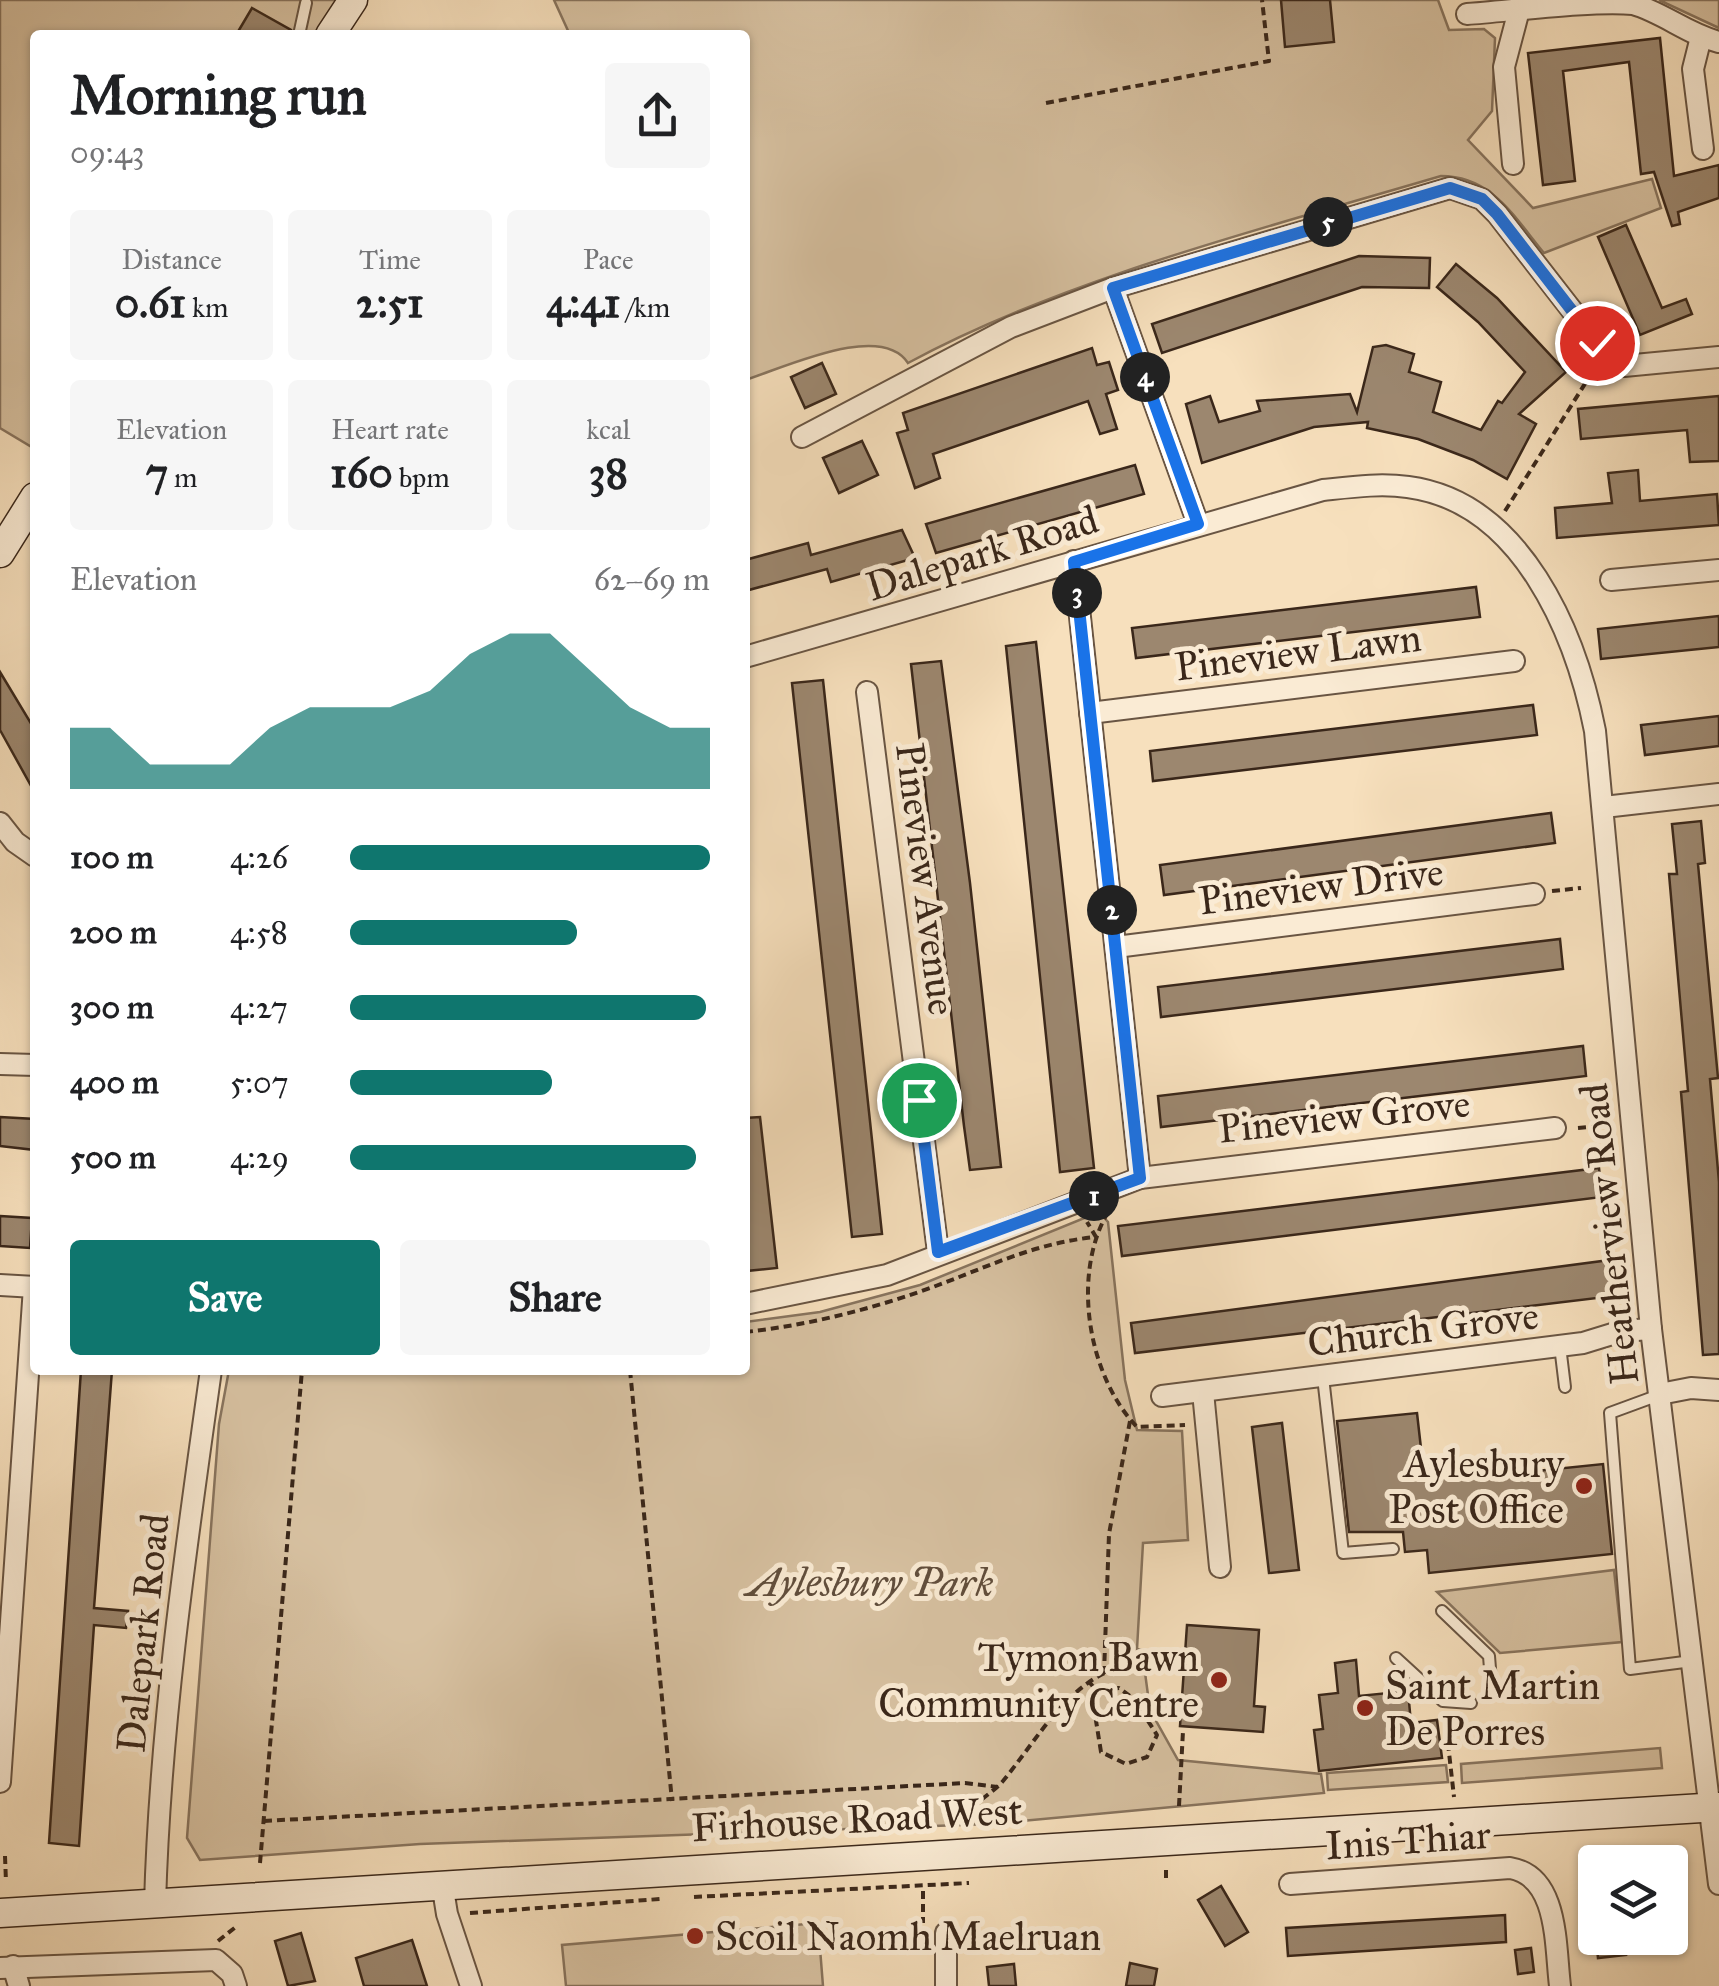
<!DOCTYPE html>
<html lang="en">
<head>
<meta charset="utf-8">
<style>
  body { margin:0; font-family:"IM FELL Great Primer",serif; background:#f6f6f6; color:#202124; height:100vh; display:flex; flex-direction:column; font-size:38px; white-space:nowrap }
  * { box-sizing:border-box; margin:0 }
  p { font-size:32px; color:#757577 }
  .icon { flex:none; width:55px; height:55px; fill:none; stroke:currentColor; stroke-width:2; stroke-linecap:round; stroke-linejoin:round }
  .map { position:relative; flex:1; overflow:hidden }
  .details { position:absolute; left:30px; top:30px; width:720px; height:1345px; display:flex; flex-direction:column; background:#fff; border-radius:10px; box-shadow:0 2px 8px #0004 }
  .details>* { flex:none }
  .controls { position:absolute; left:1578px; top:1845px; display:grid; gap:20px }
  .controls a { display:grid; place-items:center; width:110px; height:110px; border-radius:10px; background:#fff; box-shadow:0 2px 8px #0004; font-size:50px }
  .pin { position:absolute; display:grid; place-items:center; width:85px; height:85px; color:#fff; margin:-42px; border:5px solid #fff; border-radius:50%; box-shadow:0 2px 10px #0007 }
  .km { position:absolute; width:50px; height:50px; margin:-25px; border-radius:50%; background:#222; color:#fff; font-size:28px; line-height:50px; text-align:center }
  .round { display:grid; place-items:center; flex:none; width:105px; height:105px; border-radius:10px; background:#f6f6f6 }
  .head { display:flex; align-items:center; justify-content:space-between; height:170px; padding:0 40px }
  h1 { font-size:55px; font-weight:800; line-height:75px }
  .metrics { display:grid; grid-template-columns:repeat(3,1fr); gap:15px; height:170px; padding:10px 40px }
  .metrics div { display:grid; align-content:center; border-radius:10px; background:#f6f6f6; text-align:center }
  .metrics b { font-size:42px; font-weight:800 }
  .metrics small { font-size:28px; font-weight:400 }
  .metrics p { font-size:28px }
  .chart { height:280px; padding:20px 40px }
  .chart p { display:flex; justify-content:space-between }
  .chart svg { width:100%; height:180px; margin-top:10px; fill:#0f766e; opacity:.7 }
  .button { display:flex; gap:20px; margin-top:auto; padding:20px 40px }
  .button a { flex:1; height:115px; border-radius:10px; background:#0f766e; color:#fff; font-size:40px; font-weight:800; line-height:115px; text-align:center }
  .button a+a { background:#f6f6f6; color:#202124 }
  ul { padding:0 40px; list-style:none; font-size:32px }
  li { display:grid; grid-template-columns:160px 120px 1fr; align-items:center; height:75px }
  li i { height:25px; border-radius:12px; background:#0f766e }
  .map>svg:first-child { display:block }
  .green { fill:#d7c1a1; stroke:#88745e; stroke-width:2.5 }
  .building { fill:#9c876f; stroke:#3a271a; stroke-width:2.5 }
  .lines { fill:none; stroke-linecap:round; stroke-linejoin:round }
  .lane-casing { stroke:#695543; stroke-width:14 }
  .street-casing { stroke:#695543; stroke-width:24 }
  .secondary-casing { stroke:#3a271a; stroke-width:31 }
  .path { stroke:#3a271a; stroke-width:4; stroke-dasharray:8 5; stroke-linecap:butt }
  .lane { stroke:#faebd4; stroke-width:10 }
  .street { stroke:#faebd4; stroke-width:20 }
  .secondary { stroke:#faebd4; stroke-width:28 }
  .route-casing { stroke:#fff; stroke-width:20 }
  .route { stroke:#1a73e8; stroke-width:12 }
  .poi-dot { fill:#8f2418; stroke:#faebd4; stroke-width:4 }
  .labels { text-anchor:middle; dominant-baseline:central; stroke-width:10; stroke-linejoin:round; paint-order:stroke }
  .street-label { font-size:40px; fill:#3a271a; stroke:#faebd4 }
  .poi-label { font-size:40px; fill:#3a271a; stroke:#faebd4; text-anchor:end }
  .park-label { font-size:40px; font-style:italic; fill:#614e3c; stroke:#faebd4 }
</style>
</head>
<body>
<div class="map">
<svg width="1719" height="1986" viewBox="0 0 1719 1986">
  <rect width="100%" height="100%" fill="#f7e0bd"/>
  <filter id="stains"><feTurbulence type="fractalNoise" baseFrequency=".002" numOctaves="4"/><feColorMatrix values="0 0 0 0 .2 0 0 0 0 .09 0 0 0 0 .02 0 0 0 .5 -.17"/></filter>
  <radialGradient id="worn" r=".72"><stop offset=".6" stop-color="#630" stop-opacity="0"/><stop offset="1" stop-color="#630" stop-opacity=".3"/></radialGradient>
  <g class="green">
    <polygon points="0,0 338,0 315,35 35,35 35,449 0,428"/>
    <path d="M 554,0 L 1438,0 L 1449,30 L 1484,29 L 1495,38 L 1492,111 L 1468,140 L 1533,208 L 1652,179 L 1661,208 L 1544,253 C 1514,217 1492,176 1441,176 C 1269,227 1065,278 908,363 C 881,321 784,368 745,380 L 745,35 L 570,35 Z"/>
    <polygon points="1659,0 1719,0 1719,28"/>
    <polygon points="1099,1212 1108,1222 1125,1380 1137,1430 1182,1431 1188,1540 1143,1543 1137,1649 1142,1650 1150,1710 1178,1760 1321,1774 1324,1793 990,1824 420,1844 200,1860 187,1838 219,1424 229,1370 745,1370 745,1322 820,1312 920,1285"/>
    <polygon points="1614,1570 1622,1642 1500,1653 1437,1592"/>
    <polygon points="1660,1748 1662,1768 1462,1783 1461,1764"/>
    <polygon points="1446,1765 1448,1782 1328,1790 1327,1773"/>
    <polygon points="818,1923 823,1986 566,1986 562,1945"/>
  </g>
  <g class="building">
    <polygon points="1281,0 1330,0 1334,42 1285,47"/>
    <polygon points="252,8 291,30 290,35 236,35"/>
    <polygon points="1660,38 1674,176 1719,165 1719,198 1678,212 1680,224 1672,226 1654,172 1641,174 1629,62 1563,71 1575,181 1543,185 1528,53"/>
    <polygon points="1626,225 1662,308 1686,299 1692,314 1640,335 1598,237"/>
    <polygon points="1359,256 1430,258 1429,288 1362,287 1162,353 1152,324"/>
    <polygon points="1456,264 1497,298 1566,372 1519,414 1536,424 1507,479 1473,460 1418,439 1367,428 1368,422 1314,427 1202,463 1186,404 1210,396 1219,422 1260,411 1257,401 1350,394 1357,412 1373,347 1386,345 1414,354 1409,372 1441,382 1433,412 1481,430 1498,401 1502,403 1525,372 1478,322 1437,287"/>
    <polygon points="1092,348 1097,365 1109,362 1118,390 1106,394 1117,429 1100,434 1088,401 933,454 940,478 915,488 897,433 908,430 903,413"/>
    <polygon points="822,363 836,394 805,408 791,377"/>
    <polygon points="1719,396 1719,461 1690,462 1687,430 1581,439 1578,409"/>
    <polygon points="862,441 878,475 839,493 823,458"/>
    <polygon points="1135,465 1144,494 936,553 926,524"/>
    <polygon points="1638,470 1640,501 1717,494 1719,525 1557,538 1555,508 1612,503 1608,473"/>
    <polygon points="902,530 915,558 831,582 827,569 745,591 745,560 808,543 811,555"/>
    <polygon points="1476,587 1480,617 1136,658 1132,628"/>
    <polygon points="1719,616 1719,647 1601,659 1598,629"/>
    <polygon points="1036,642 1094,1168 1060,1172 1006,646"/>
    <polygon points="941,661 970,883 1001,1167 970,1170 964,1126 911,664"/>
    <polygon points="0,672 35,730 35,793 0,730"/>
    <polygon points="823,680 882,1234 852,1237 792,683"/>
    <polygon points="1533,705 1537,735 1153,781 1150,751"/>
    <polygon points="1719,716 1719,746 1645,755 1641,725"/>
    <polygon points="1551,813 1555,843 1164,895 1160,865"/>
    <polygon points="1701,821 1705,863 1698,864 1718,1078 1710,1079 1719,1182 1719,1354 1703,1355 1681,1092 1688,1091 1669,874 1677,874 1672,824"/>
    <polygon points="1560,939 1563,969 1161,1017 1158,987"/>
    <polygon points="1583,1046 1586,1076 1161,1127 1158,1096"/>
    <polygon points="0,1117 35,1119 35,1150 0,1146"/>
    <polygon points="760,1117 777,1268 746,1271 745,1118"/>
    <polygon points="1599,1168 1602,1197 1122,1256 1118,1226"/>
    <polygon points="0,1216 32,1218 30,1248 0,1246"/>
    <polygon points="1610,1260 1614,1296 1135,1353 1131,1323"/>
    <polygon points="81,1370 112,1370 94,1608 128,1611 126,1628 94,1625 79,1846 49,1843"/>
    <polygon points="1417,1413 1423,1466 1477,1460 1478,1477 1603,1464 1612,1554 1429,1573 1427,1550 1405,1552 1403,1532 1349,1532 1337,1421"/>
    <polygon points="1282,1423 1299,1570 1269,1573 1252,1427"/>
    <polygon points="1187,1625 1259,1630 1254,1706 1265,1707 1263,1732 1180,1726"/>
    <polygon points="1356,1660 1359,1696 1408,1691 1411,1723 1437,1720 1442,1758 1319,1771 1314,1730 1323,1729 1319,1695 1338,1693 1335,1663"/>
    <polygon points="1221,1886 1248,1932 1225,1946 1198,1900"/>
    <polygon points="1505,1915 1506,1942 1288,1956 1286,1928"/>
    <polygon points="301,1933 315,1981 288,1986 275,1941"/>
    <polygon points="1596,1938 1623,1938 1626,1955 1598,1958"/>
    <polygon points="412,1940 427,1986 364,1986 356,1958"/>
    <polygon points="1531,1948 1534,1972 1518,1974 1515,1950"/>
    <polygon points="1130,1963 1157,1969 1154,1986 1126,1986"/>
    <polygon points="1014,1964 1016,1986 989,1986 987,1967"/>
  </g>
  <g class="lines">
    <defs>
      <g id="lane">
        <polyline points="299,35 306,3"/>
        <polyline points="1560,1346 1565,1387"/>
        <polyline points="1323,1377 1343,1553 1393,1549"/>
        <polyline points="1659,1395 1610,1413 1630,1669 1692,1661"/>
        <polyline points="1442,1611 1489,1656 1491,1681"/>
        <polyline points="1396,1658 1443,1701 1471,1703"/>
      </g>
      <g id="street">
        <path d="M 1467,14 C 1510,11 1594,0 1633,4 C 1664,13 1687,34 1719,42"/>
        <polyline points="1701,37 1693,69 1703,149"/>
        <polyline points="1513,164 1504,67 1519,10"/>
        <polyline points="1113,288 1198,524"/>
        <polyline points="802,437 1011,327 1113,288 1450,188 1482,199 1497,214 1609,358 1624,366 1719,357"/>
        <polyline points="1074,561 1140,1178"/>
        <polyline points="1611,580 1719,570"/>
        <path d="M 745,657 L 1323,490 C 1351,487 1380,483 1408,487 C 1522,502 1576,634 1595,731 L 1651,1329 L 1719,1884"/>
        <polyline points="867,692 938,1252"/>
        <polyline points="1090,713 1514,661"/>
        <polyline points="1604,807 1719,794"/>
        <polyline points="0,823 15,842 35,856"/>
        <polyline points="1116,947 1534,894"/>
        <polyline points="0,1064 35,1065"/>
        <polyline points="0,1285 35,1287"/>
        <polyline points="745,1304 887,1275 1140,1178 1555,1128"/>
        <polyline points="1203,1392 1220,1567"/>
        <polyline points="1660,1394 1691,1388 1719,1390"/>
        <polyline points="1162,1396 1583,1343 1622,1331 1651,1329"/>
        <polyline points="0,1782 34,1287"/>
        <polyline points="442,1883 447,1914 471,1986"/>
        <path d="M 1290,1884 L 1510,1868 C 1559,1876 1555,1946 1560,1986"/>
        <path d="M 155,1904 C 160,1725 186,1547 211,1370"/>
        <polyline points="946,1933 946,1986"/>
        <polyline points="13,1966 19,1986"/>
        <polyline points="0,1968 216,1960 232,1974 236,1986"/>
      </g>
      <g id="secondary">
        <polyline points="330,35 353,0"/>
        <polyline points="0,553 35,497"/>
        <polyline points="0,1913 1719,1807"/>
      </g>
    </defs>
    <use href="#lane" class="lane-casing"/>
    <use href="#street" class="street-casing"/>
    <use href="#secondary" class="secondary-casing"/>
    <g class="path">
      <polyline points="1046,103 1269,61 1262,0"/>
      <polyline points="1505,511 1593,371"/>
      <polyline points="1552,891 1581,888"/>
      <polyline points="1578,1128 1603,1126"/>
      <path d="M 1108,1212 C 1071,1275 1088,1376 1137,1427 L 1185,1425"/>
      <path d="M 745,1332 C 803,1326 864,1311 919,1292 C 980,1271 1031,1243 1096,1237 L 1087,1222"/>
      <polyline points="630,1370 672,1801"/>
      <polyline points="1104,1674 1109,1534 1130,1421"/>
      <polyline points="1090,1683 1097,1691 1093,1702 1101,1752 1126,1764 1147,1757 1157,1735 1134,1699 1119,1688 1097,1691"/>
      <polyline points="1445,1717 1454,1797"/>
      <polyline points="1179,1806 1183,1731"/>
      <path d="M 967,1820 C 973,1801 991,1795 1003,1781 C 1051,1722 1084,1651 1172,1664"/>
      <polyline points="264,1821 965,1783 998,1787"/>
      <polyline points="5,1856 6,1882"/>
      <polyline points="260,1863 302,1370"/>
      <polyline points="1166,1870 1166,1883"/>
      <polyline points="923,1891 923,1923"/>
      <polyline points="694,1897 969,1883"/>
      <polyline points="470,1913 660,1899"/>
      <polyline points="218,1941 237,1926"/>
    </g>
    <use href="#lane" class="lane"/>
    <use href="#street" class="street"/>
    <use href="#secondary" class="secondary"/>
  </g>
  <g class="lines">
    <defs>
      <polyline id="route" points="919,1100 938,1252 1140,1178 1074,562 1198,524 1113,288 1450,188 1482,199 1497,214 1597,343"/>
    </defs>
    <use href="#route" class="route-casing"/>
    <use href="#route" class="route"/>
  </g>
  <g class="poi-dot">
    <circle cx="1584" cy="1486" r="10"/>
    <circle cx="1219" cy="1680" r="10"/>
    <circle cx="1365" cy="1708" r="10"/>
    <circle cx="695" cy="1936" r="10"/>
  </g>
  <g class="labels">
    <g class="street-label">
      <text transform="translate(982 553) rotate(-17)">Dalepark Road</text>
      <text transform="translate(1298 652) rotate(-7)">Pineview Lawn</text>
      <text transform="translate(926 879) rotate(83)">Pineview Avenue</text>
      <text transform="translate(1321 886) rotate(-7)">Pineview Drive</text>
      <text transform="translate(1344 1116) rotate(-6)">Pineview Grove</text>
      <text transform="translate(1609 1234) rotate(-96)">Heatherview Road</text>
      <text transform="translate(1423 1329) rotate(-7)">Church Grove</text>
      <text transform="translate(143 1633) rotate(-84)">Dalepark Road</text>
      <text transform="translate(857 1819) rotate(-3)">Firhouse Road West</text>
      <text transform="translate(1408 1840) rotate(-4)">Inis Thiar</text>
    </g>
    <g class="poi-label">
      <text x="1564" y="1463">Aylesbury<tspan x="1564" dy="46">Post Office</tspan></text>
      <text x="1199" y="1657">Tymon Bawn<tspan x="1199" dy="46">Community Centre</tspan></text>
      <text x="1385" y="1685" text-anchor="start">Saint Martin<tspan x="1385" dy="46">De Porres</tspan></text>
      <text x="715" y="1936" text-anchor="start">Scoil Naomh Maelruan</text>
    </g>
    <g class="park-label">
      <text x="870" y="1582">Aylesbury Park</text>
    </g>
  </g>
  <rect width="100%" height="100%" filter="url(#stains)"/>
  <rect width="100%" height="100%" fill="url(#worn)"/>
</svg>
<div class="controls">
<a><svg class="icon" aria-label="layers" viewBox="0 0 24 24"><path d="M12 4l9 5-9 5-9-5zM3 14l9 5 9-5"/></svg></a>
</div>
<div class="pin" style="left:919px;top:1100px;background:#1e9e55"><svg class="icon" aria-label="arrive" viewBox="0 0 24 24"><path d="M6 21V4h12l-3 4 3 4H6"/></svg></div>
<div class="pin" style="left:1597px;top:343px;background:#d93025"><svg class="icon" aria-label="check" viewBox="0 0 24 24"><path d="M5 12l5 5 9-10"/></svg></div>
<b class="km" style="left:1094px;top:1196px">1</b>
<b class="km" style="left:1112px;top:910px">2</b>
<b class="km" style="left:1077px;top:593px">3</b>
<b class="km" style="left:1145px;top:377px">4</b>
<b class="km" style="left:1328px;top:222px">5</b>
<section class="details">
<div class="head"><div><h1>Morning run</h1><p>09:43</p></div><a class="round"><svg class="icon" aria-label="share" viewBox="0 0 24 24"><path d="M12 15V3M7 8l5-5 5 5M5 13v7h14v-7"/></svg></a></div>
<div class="metrics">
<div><p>Distance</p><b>0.61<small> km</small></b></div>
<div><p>Time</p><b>2:51</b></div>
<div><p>Pace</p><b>4:41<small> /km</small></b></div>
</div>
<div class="metrics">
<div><p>Elevation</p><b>7<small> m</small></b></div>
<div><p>Heart rate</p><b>160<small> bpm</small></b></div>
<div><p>kcal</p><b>38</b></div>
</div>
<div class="chart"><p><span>Elevation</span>62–69 m</p>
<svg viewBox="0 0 160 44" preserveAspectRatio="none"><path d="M0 44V29L10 29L20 38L30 38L40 38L50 29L60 24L70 24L80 24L90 20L100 11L110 6L120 6L130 15L140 24L150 29L160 29V44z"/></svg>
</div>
<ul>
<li><b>100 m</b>4:26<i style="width:100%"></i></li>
<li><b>200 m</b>4:58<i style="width:63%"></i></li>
<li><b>300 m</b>4:27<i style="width:99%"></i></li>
<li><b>400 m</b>5:07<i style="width:56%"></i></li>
<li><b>500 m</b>4:29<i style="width:96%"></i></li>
</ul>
<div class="button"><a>Save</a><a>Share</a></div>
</section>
</div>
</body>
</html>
